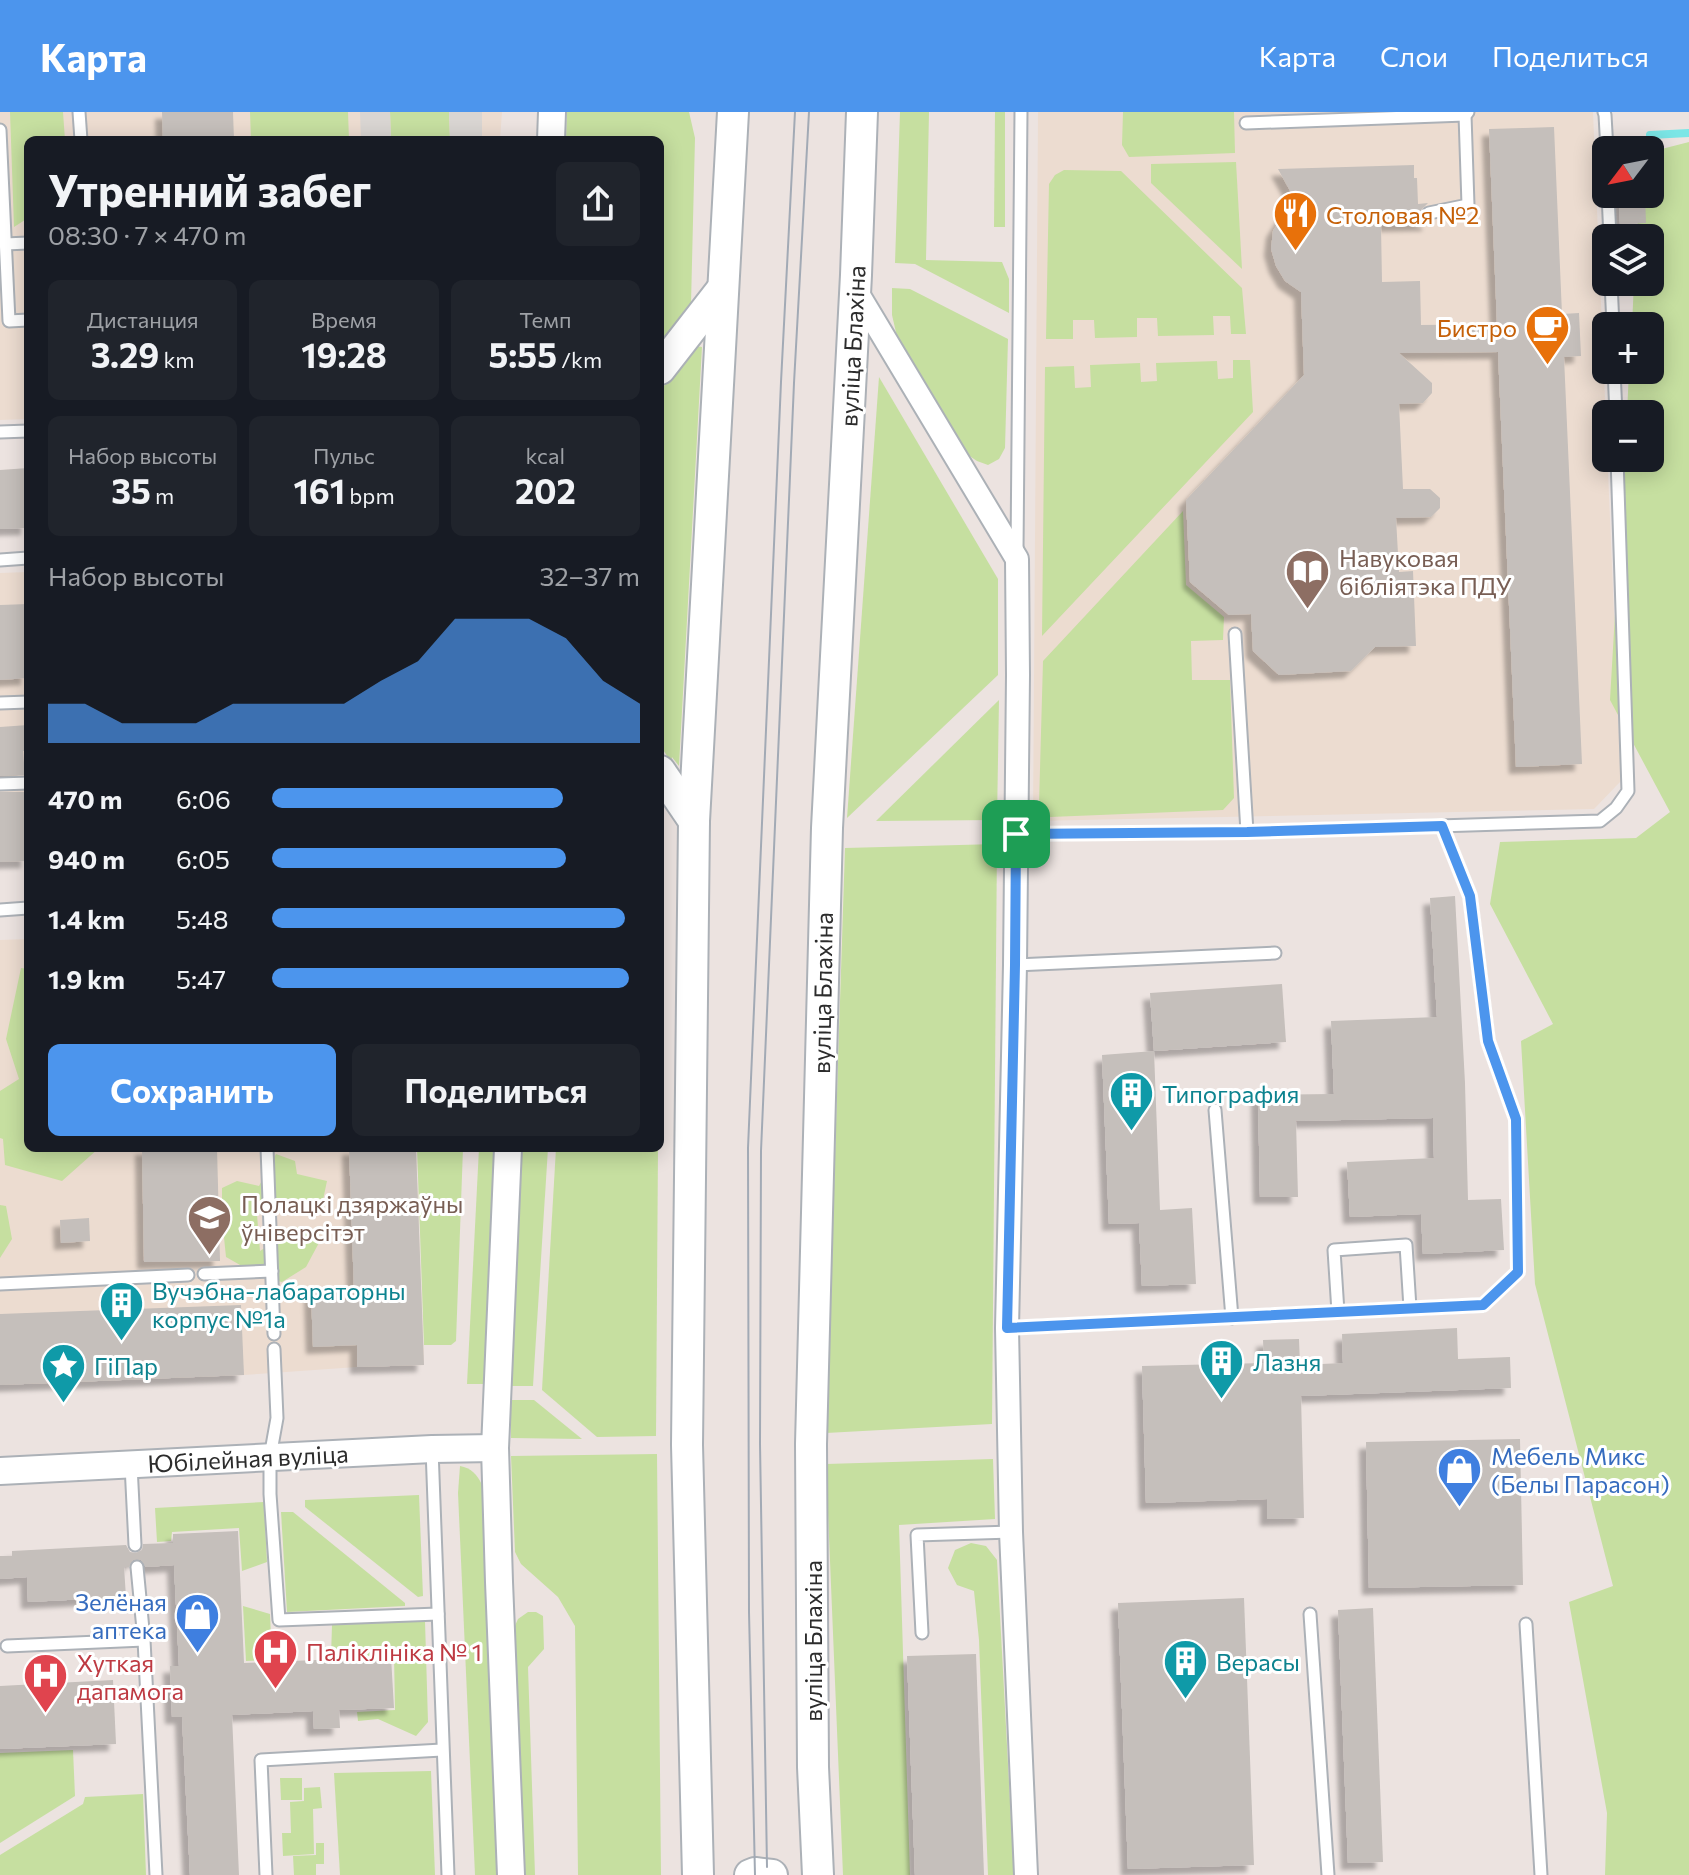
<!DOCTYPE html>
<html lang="ru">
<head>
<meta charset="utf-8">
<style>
  body { margin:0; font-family:Commissioner,sans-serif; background:#20242c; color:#f1f3f6; height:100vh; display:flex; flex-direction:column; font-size:30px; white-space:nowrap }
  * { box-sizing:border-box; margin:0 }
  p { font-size:26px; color:#9ea1a6 }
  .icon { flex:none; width:44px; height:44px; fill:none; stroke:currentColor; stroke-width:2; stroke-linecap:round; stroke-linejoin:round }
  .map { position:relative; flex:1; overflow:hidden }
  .details { position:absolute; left:24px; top:24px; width:640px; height:1016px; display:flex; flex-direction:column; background:#171b24; border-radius:12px; box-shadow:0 4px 20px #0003 }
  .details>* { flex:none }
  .needle { width:52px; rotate:238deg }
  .buttons { position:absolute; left:1592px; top:24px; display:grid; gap:16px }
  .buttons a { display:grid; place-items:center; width:72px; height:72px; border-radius:12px; background:#171b24; box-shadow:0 4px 20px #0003; font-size:40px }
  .pin { position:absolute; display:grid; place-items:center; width:68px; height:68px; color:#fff; margin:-34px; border-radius:16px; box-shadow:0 4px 12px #0006 }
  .round { display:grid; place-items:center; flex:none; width:84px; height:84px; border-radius:12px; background:#20242c }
  .head { display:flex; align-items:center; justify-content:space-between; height:136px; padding:0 24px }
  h1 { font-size:44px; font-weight:700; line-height:60px }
  .figures { display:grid; grid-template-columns:repeat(3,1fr); gap:12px; height:136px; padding:8px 24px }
  .figures div { display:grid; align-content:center; border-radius:12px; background:#20242c; text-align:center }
  .figures b { font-size:34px; font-weight:700 }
  .figures small { font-size:22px; font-weight:400 }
  .figures p { font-size:22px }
  .chart { height:224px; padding:16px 24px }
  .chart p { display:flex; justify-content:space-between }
  .chart svg { width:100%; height:144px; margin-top:8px; fill:#4c95ed; opacity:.7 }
  .action { display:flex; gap:16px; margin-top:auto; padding:16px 24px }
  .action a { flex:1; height:92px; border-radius:12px; background:#4c95ed; color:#fff; font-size:32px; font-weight:700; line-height:92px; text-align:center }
  .action a+a { background:#20242c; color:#f1f3f6 }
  ul { padding:0 24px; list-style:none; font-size:26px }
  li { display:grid; grid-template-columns:128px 96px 1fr; align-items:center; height:60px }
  li i { height:20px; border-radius:10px; background:#4c95ed }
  header { display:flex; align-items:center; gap:48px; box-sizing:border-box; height:112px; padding:0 40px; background:#4c95ed; color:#fff }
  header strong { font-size:38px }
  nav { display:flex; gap:44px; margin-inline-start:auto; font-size:28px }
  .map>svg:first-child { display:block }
  .education { fill:#ecdcd0 }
  .green { fill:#c6dfa0 }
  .plaza { fill:#d9d5d2 }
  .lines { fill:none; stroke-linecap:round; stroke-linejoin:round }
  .stream { stroke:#7be6e6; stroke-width:8 }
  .building { fill:#c5bfbb; filter:url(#shadow) }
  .service-casing { stroke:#acb1b7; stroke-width:15 }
  .minor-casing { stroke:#acb1b7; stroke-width:26 }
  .tertiary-casing { stroke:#acb1b7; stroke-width:30 }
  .secondary-casing { stroke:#acb1b7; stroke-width:34 }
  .service { stroke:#fff; stroke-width:11 }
  .minor { stroke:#fff; stroke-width:22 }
  .tertiary { stroke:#fff; stroke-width:26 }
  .secondary { stroke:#fff; stroke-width:30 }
  .tram { stroke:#a2aab5; stroke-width:2 }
  .route-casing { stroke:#fff; stroke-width:16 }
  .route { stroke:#4c95ed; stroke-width:10 }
  .labels { text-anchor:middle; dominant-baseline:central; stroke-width:6; stroke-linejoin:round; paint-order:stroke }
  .food-label { font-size:24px; fill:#c56008; stroke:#fff; text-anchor:start }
  .street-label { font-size:24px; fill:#2c2c2c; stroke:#fff }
  .education-label { font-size:24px; fill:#785e54; stroke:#fff; text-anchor:start }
  .culture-label { font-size:24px; fill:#0d838f; stroke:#fff; text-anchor:start }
  .shop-label { font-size:24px; fill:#366cbe; stroke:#fff; text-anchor:start }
  .health-label { font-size:24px; fill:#be3a42; stroke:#fff; text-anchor:start }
</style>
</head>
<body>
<header>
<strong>Карта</strong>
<nav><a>Карта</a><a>Слои</a><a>Поделиться</a></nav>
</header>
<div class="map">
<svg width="1689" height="1763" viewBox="0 0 1689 1763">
  <defs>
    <filter id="shadow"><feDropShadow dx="-7" dy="7" stdDeviation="2" flood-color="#0004"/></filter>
  </defs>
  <rect width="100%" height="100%" fill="#ece3e0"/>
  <g class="education">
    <polygon points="0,0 502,0 500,28 28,28 28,307 0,308"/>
    <polygon points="1038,0 1593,0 1621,669 1594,697 1033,709"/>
    <polygon points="28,460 28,749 0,750 0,461"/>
    <polygon points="28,827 28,1036 416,1036 424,1253 357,1255 244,1263 0,1273 0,828"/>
  </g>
  <g class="green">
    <polygon points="10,0 63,0 65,28 28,28 28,106 14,115"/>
    <polygon points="250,0 348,0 349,28 251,28"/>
    <polygon points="390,0 449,0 450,28 391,28"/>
    <polygon points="567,0 689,0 695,26 691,192 685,206 660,239 660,28 566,28"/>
    <polygon points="900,0 929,0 926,148 1002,150 1009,167 1009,201 915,152 895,151"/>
    <polygon points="995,0 1005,0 1005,115 994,115"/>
    <polygon points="1123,0 1234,0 1235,41 1129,45 1122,33"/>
    <polygon points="1689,30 1689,1763 1605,1763 1607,1701 1569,1490 1613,1474 1535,1172 1521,929 1553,912 1490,792 1500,730 1636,726 1670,700 1610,588 1624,346 1650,346 1650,302 1627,302 1629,258 1650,258 1650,214 1632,214 1634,170 1650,170 1650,126 1637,126 1639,82 1650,82 1650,40"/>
    <polygon points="1236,50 1242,157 1151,71 1151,52"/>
    <polygon points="1064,58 1121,59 1242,176 1246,222 1231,222 1230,204 1213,204 1214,223 1158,224 1157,206 1137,206 1137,225 1095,226 1094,208 1073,208 1073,227 1046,227 1049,72 1055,63"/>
    <polygon points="892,176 910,177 1008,227 1005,336 999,347 988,353 977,349 968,343 898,229 892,203"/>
    <polygon points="696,234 702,235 679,654 672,645 671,650 660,633 660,279"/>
    <polygon points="1233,248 1250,248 1253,300 1042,524 1045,255 1074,254 1075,276 1091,275 1090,253 1140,251 1141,270 1157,269 1156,251 1217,249 1218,267 1233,266"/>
    <polygon points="879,265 998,467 998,563 847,706"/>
    <polygon points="1183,399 1186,473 1224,505 1223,528 1191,529 1192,568 1230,568 1234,686 1223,698 1050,705 1039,693 1043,549"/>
    <polygon points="999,588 997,708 876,709"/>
    <polygon points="997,732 992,1312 826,1321 845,736"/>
    <polygon points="21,856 28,857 28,1036 99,1036 62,1069 5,1053 3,1027 0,1026 0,979 19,967 6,927"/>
    <polygon points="417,1036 463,1036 456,1229 451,1233 424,1233"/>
    <polygon points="479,1036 498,1036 486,1272 467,1272"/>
    <polygon points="520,1036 548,1036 533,1274 510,1274"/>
    <polygon points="556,1036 658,1036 656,1324 597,1325 542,1278"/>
    <polygon points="276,1042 295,1049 297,1062 327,1069 320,1102 285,1095 257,1103 260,1139 297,1115 321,1127 306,1155 282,1170 263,1166 226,1145 222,1106 222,1076 237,1069 259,1074"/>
    <polygon points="0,1093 6,1094 12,1127 0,1146"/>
    <polygon points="511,1288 534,1288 582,1327 511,1326"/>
    <polygon points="657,1342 661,1763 578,1763 575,1514 558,1485 521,1452 515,1440 511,1344"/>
    <polygon points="993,1347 995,1407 899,1413 910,1763 843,1763 826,1352"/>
    <path d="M 460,1354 C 471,1356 477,1362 482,1373 L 499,1763 L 475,1763 L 458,1381 Z"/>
    <polygon points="419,1383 423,1484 418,1485 305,1395 305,1388"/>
    <polygon points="264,1390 267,1450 242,1459 239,1416 172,1420 171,1429 157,1430 155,1396"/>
    <polygon points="281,1400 293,1400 405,1491 405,1494 287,1500"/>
    <polygon points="971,1431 986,1434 997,1448 1014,1763 988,1763 979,1528 974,1479 957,1473 948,1456 955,1438"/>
    <polygon points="243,1494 270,1502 272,1548 246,1549"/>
    <polygon points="528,1500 536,1500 543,1504 544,1537 528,1555 535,1763 523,1763 513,1518 518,1507"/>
    <polygon points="425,1509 428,1610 416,1624 378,1607 358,1609 357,1600 395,1598 394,1543 331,1545 332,1513"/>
    <polygon points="73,1638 75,1684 0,1731 0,1641"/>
    <polygon points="431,1659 435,1763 340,1763 334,1661"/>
    <polygon points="280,1666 302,1666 302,1688 281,1688"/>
    <polygon points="320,1675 322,1696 313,1697 314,1742 283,1744 282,1721 291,1721 290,1690 304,1689 304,1676"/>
    <polygon points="143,1682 146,1763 0,1763 0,1743 83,1692 85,1685"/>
    <polygon points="316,1731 324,1731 324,1752 316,1752 316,1763 294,1763 293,1744 316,1743"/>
  </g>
  <g class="plaza">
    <polygon points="360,0 390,0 391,28 361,28"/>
    <polygon points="449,0 482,0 482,28 450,28"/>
  </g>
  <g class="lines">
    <polyline class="stream" points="1650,23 1689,21"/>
  </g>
  <g class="building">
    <polygon points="162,0 233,0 234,28 163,28"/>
    <polygon points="1554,15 1562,202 1579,201 1581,244 1564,245 1582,652 1516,655 1498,240 1399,241 1432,271 1432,281 1423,291 1399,292 1403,377 1430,377 1440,386 1440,396 1431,405 1396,406 1399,460 1413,459 1416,534 1375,535 1351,559 1279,563 1253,539 1251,502 1229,503 1190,470 1186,388 1304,263 1301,180 1285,169 1276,154 1271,137 1273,119 1283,103 1298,93 1278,57 1414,53 1414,66 1417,66 1418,92 1428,91 1421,98 1421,103 1423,107 1429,109 1429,112 1381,113 1382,170 1420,169 1421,213 1497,212 1489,17"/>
    <polygon points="1619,82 1645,82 1646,111 1620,112"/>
    <polygon points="28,356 28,416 0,417 0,358"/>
    <polygon points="28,492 28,566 0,568 0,493"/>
    <polygon points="28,613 28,639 23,639 25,663 0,664 0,615"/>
    <polygon points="0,680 26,680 28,749 0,750"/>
    <polygon points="1455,784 1465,971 1468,1088 1501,1087 1504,1138 1423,1142 1421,1102 1350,1105 1347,1050 1434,1046 1433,1006 1296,1009 1298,1085 1260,1085 1258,983 1334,982 1331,909 1437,905 1430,786"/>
    <polygon points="1282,872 1286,930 1154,939 1150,881"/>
    <polygon points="1154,939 1160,1098 1192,1096 1196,1172 1142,1174 1139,1111 1109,1112 1102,943"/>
    <polygon points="142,1036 217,1036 220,1149 144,1150"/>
    <polygon points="349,1036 416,1036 424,1253 357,1255 357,1233 313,1235 311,1181 354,1179"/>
    <polygon points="89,1106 90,1129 61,1131 60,1108"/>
    <polygon points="241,1193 244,1263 0,1273 0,1202"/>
    <polygon points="1457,1216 1458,1247 1510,1245 1511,1276 1301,1284 1304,1406 1267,1407 1267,1387 1146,1391 1142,1254 1264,1251 1263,1228 1299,1227 1300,1253 1343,1251 1342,1222"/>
    <polygon points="1520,1327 1523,1473 1369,1476 1366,1330"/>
    <polygon points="238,1419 244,1551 391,1545 394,1596 339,1598 340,1616 314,1617 313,1599 232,1603 239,1763 190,1763 182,1605 172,1605 170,1554 179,1554 174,1453 146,1455 141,1448 133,1448 129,1455 124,1455 126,1485 28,1490 27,1465 0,1467 0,1444 12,1444 12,1439 126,1433 130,1440 136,1441 142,1438 143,1432 173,1431 173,1422"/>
    <polygon points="1244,1486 1254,1753 1128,1757 1118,1491"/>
    <polygon points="1373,1496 1383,1750 1348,1751 1338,1498"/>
    <polygon points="976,1542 984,1763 915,1763 907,1544"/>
    <polygon points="113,1568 116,1632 0,1637 0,1574"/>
  </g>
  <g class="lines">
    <defs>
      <g id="service">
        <polyline points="79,0 81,28"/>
        <polyline points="1604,0 1605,3 1607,38"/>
        <polyline points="1246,11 1465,3 1468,0"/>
        <polyline points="0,18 9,209 28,208"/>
        <polyline points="1608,82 1610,126"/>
        <polyline points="1429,101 1468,93 1465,3"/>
        <polyline points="5,132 28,131"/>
        <polyline points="1611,170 1613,214"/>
        <polyline points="1614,258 1616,302"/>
        <polyline points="0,320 28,319"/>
        <polyline points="1017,439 1021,0"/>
        <polyline points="0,448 28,446"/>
        <polyline points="1235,522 1247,720"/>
        <polyline points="0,591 28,590"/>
        <polyline points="0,672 28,671"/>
        <polyline points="1016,722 1247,720 1600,709 1616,696 1628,679 1617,346"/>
        <polyline points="0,798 28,796"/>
        <polyline points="1015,853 1275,841"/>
        <polyline points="1215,998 1232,1206"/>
        <polyline points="267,1036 274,1222"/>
        <polyline points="204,1162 272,1159"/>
        <polyline points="0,1172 188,1163"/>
        <polyline points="1338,1200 1334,1138 1406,1133 1410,1196"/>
        <polyline points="1007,1216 1483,1193 1518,1160 1516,1007 1488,929 1470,784 1442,714"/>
        <polyline points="274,1237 277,1306 270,1345 270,1382 279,1508 438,1502"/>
        <polyline points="432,1337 448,1763"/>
        <polyline points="131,1353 135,1433"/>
        <polyline points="137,1455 144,1528 156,1763"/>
        <polyline points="1310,1502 1328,1763"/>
        <polyline points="1526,1512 1541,1763"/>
        <polyline points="922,1521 917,1423 1011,1420"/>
        <polyline points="7,1534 144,1528"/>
        <polyline points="266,1763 261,1648 442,1638"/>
      </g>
      <polyline id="minor" points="855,177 1017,447 1018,563 1015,853 1007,1216 1011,1420 1026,1763"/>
      <g id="tertiary">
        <polyline points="551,28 552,0"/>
        <polyline points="508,1036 495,1336 499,1470 511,1763"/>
        <polyline points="0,1359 432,1337 495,1336"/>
      </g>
      <g id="secondary">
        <polyline points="660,257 723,176"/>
        <polyline points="660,659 694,709"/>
        <polyline points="698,1763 687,1333 694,709 733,0"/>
        <polyline points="750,1763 755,1761 772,1763"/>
        <polyline points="818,1763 813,1655 811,1332 827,716 856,163 862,0"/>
      </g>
    </defs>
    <use href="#service" class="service-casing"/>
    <use href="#minor" class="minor-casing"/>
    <use href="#tertiary" class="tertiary-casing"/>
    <use href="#secondary" class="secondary-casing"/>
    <use href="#service" class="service"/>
    <use href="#minor" class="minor"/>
    <use href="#tertiary" class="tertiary"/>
    <use href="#secondary" class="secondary"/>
    <g class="tram">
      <polyline points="767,1755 760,1332 761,1039 794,271 809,0"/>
      <polyline points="755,1763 749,1500 748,1036 781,270 795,0"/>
    </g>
  </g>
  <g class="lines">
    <defs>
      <polygon id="route" points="1442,714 1470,784 1488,929 1516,1007 1518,1160 1483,1193 1007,1216 1015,853 1016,722 1247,720"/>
    </defs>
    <use href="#route" class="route-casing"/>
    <use href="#route" class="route"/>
  </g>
  <defs>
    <symbol id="restaurant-pin" viewBox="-11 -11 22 30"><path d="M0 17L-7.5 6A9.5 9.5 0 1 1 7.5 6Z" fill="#e8710a" stroke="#fff"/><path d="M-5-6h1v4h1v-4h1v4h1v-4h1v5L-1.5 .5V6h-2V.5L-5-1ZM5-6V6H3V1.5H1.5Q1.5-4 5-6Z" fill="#fff"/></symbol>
    <symbol id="cafe-pin" viewBox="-11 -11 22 30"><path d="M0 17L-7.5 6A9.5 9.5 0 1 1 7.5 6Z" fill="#e8710a" stroke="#fff"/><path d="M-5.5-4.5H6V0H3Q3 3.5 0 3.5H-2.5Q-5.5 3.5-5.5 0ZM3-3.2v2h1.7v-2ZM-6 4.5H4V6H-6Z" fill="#fff"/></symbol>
    <symbol id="library-pin" viewBox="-11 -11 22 30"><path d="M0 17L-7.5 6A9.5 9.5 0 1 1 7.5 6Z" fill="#8d6e63" stroke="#fff"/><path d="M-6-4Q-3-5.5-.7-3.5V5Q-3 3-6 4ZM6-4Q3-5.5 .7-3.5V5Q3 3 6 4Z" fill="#fff"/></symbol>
    <symbol id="building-pin" viewBox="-11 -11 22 30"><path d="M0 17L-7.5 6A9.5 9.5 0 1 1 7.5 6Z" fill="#0f9aa8" stroke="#fff"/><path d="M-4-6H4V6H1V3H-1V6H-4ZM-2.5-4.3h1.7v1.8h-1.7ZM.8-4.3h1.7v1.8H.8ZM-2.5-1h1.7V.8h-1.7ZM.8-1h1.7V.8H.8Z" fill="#fff"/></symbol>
    <symbol id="university-pin" viewBox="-11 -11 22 30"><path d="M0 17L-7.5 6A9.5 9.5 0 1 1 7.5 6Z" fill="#8d6e63" stroke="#fff"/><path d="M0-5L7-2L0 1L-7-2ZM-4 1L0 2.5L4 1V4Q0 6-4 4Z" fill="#fff"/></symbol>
    <symbol id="sight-pin" viewBox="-11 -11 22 30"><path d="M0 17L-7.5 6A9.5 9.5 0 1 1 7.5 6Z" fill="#0f9aa8" stroke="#fff"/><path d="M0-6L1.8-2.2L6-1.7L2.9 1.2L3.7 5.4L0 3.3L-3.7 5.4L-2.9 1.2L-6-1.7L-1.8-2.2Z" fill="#fff"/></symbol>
    <symbol id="shop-pin" viewBox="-11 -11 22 30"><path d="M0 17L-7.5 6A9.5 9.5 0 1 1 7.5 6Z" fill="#3f7fe0" stroke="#fff"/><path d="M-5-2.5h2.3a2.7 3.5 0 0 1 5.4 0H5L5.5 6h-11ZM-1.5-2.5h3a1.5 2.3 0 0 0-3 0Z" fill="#fff"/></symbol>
    <symbol id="hospital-pin" viewBox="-11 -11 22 30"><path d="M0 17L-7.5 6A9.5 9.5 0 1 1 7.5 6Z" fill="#e0444e" stroke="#fff"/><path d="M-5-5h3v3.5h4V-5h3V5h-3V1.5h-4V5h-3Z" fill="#fff"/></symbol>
  </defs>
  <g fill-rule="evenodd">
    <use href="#restaurant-pin" x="1270" y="76" width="51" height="69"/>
    <use href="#cafe-pin" x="1522" y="190" width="51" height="69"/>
    <use href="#library-pin" x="1282" y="434" width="51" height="69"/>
    <use href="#building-pin" x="1106" y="956" width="51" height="69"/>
    <use href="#university-pin" x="184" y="1080" width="51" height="69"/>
    <use href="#building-pin" x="96" y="1166" width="51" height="69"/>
    <use href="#building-pin" x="1196" y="1224" width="51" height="69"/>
    <use href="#sight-pin" x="38" y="1228" width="51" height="69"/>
    <use href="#shop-pin" x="1434" y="1332" width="51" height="69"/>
    <use href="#shop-pin" x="172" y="1478" width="51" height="69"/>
    <use href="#hospital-pin" x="250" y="1514" width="51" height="69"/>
    <use href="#building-pin" x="1160" y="1524" width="51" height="69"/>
    <use href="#hospital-pin" x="20" y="1538" width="51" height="69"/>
  </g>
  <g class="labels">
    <g class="food-label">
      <text x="1326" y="102">Столовая №2</text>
      <text x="1517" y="215" text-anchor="end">Бистро</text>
    </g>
    <g class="street-label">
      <text transform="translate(852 234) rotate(-87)">вуліца Блахіна</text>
      <text transform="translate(822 881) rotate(-89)">вуліца Блахіна</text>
      <text transform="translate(248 1346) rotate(-3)">Юбілейная вуліца</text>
      <text transform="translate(812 1529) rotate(-90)">вуліца Блахіна</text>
    </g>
    <g class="education-label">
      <text x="1339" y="445">Навуковая<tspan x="1339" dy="28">бібліятэка ПДУ</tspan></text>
      <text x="241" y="1091">Полацкі дзяржаўны<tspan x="241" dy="28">ўніверсітэт</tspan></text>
    </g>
    <g class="culture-label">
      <text x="1162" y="981">Типография</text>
      <text x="152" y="1178">Вучэбна-лабараторны<tspan x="152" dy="28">корпус №1а</tspan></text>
      <text x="1253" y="1249">Лазня</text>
      <text x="94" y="1253">ГіПар</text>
      <text x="1216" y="1549">Верасы</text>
    </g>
    <g class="shop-label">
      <text x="1491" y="1343">Мебель Микс<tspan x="1491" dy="28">(Белы Парасон)</tspan></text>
      <text x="167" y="1489" text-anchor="end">Зелёная<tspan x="167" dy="28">аптека</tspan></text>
    </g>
    <g class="health-label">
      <text x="306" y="1539">Паліклініка № 1</text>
      <text x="77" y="1550">Хуткая<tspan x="77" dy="28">дапамога</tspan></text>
    </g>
  </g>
</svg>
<div class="buttons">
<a><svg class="needle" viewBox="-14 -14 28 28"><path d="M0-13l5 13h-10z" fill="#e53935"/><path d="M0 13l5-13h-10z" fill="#9ea1a6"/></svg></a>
<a><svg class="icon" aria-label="layers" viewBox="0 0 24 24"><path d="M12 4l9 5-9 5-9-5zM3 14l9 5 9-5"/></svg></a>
<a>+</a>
<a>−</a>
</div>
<div class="pin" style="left:1016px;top:722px;background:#1e9e55"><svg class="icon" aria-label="arrive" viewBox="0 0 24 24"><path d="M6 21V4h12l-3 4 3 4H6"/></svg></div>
<section class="details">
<div class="head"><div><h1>Утренний забег</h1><p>08:30 · 7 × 470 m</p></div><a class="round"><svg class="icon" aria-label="share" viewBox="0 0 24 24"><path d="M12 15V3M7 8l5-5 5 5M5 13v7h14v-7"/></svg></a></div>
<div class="figures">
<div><p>Дистанция</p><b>3.29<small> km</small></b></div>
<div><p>Время</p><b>19:28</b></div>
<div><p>Темп</p><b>5:55<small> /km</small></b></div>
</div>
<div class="figures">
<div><p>Набор высоты</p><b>35<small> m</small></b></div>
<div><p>Пульс</p><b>161<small> bpm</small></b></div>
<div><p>kcal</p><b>202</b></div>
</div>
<div class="chart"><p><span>Набор высоты</span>32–37 m</p>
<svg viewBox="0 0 160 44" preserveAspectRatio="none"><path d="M0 44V32L10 32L20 38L30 38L40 38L50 32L60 32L70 32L80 32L90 25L100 19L110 6L120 6L130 6L140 12L150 25L160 32V44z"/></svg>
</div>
<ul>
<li><b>470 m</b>6:06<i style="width:79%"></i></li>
<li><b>940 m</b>6:05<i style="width:80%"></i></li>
<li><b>1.4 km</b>5:48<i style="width:96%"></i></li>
<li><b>1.9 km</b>5:47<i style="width:97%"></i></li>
</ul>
<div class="action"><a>Сохранить</a><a>Поделиться</a></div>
</section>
</div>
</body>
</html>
